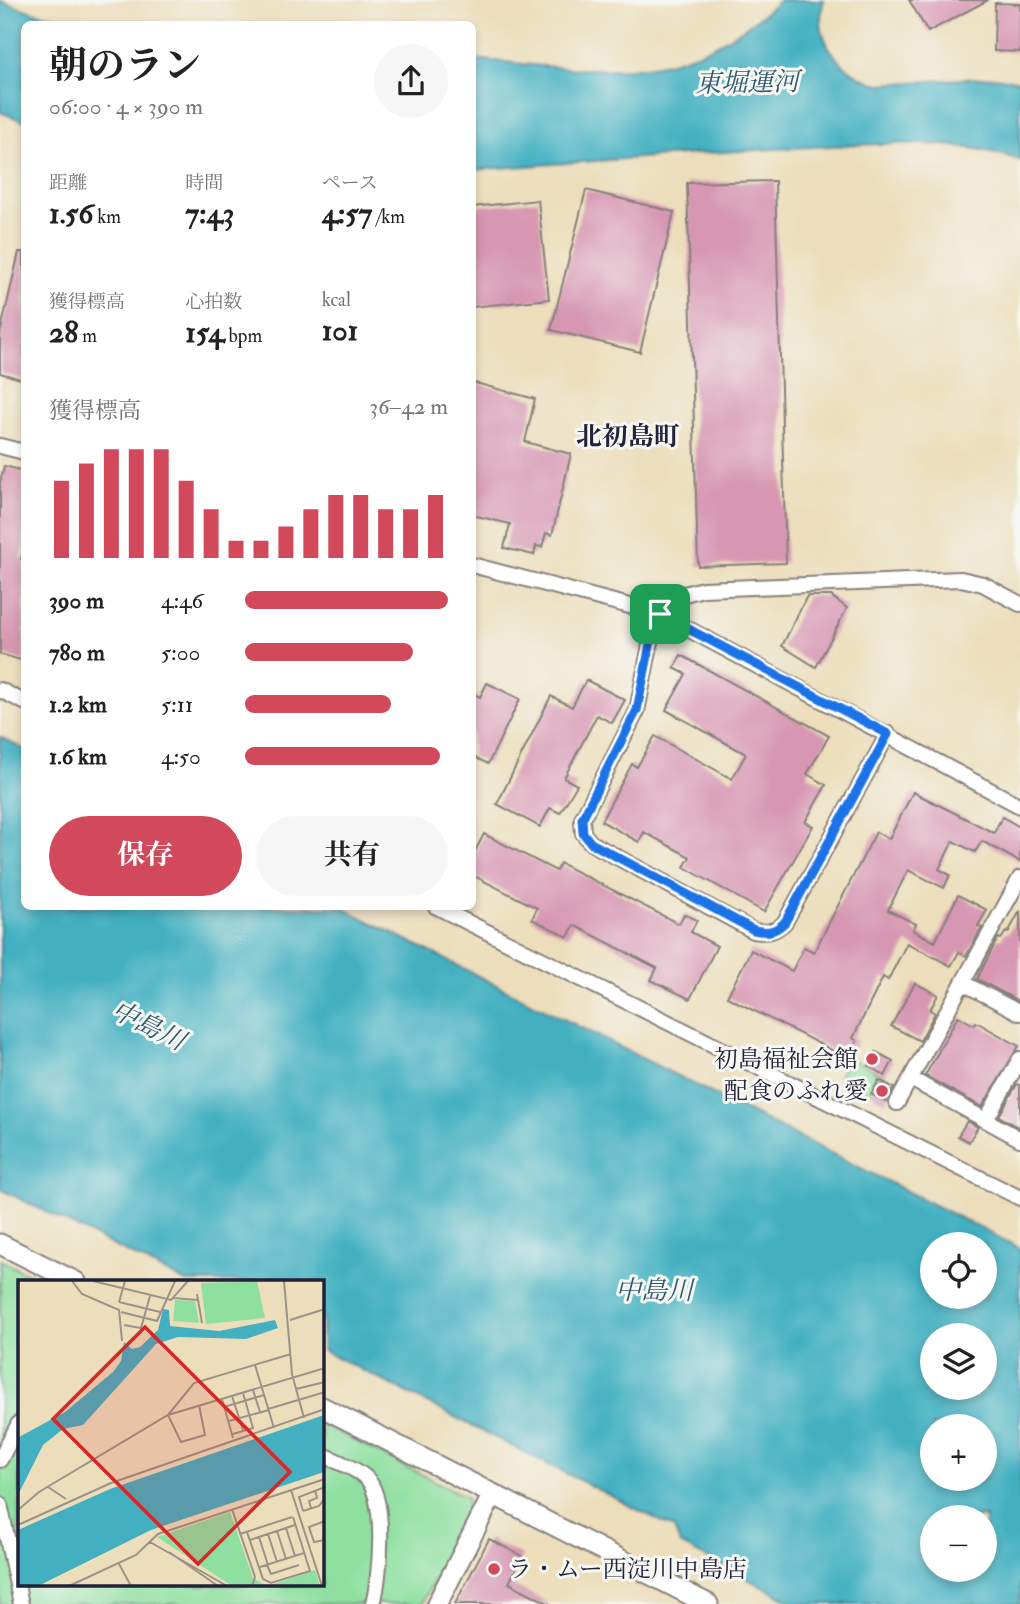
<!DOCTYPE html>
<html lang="ja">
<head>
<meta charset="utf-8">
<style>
  body { margin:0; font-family:"IM FELL Double Pica","Noto Serif JP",serif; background:#f6f6f6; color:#222; height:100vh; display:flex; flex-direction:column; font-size:26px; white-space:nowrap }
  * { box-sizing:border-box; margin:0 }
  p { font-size:23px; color:#767676 }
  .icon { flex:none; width:38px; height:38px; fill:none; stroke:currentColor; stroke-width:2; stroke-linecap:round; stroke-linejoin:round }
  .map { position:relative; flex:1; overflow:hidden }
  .panel { position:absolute; left:21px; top:21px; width:455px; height:889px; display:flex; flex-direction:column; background:#fff; border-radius:10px; box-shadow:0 4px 10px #0003 }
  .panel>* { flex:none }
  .controls { position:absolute; left:920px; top:1232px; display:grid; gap:14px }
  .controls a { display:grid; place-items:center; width:77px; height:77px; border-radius:50%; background:#fff; box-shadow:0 4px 10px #0003; font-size:35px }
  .pin { position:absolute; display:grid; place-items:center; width:60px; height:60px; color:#fff; margin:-30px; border-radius:14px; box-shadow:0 4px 10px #0006 }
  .round { display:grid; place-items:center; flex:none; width:74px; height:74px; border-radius:37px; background:#f6f6f6 }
  .summary { display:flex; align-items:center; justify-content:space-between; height:119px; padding:0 28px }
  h1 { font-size:38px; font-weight:700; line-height:52px }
  .figures { display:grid; grid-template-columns:repeat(3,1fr); gap:10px; height:119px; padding:7px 28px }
  .figures div { display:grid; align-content:center }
  .figures b { font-size:30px; font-weight:700 }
  .figures small { font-size:19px; font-weight:400 }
  .figures p { font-size:19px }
  .chart { height:196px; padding:14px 28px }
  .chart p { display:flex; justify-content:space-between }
  .chart svg { width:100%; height:126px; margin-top:7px; stroke:#d1495b; stroke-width:6 }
  .button { display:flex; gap:14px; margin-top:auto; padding:14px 28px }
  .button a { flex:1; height:80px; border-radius:42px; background:#d1495b; color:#fff; font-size:28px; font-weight:700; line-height:80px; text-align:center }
  .button a+a { background:#f6f6f6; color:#222 }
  ul { padding:0 28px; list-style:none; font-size:23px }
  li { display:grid; grid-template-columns:112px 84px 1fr; align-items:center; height:52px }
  li i { height:18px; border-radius:9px; background:#d1495b }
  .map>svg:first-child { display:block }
  .green { fill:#8fe0a0; stroke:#58816e; stroke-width:2 }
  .water { fill:#43b0c1; stroke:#32697e; stroke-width:2; fill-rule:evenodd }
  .building { fill:#d797b2 }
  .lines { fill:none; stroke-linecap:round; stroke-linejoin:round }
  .street-casing { stroke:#87807b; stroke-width:18 }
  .secondary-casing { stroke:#87807b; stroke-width:23 }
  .street { stroke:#fff; stroke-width:14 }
  .secondary { stroke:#fff; stroke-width:19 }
  .route-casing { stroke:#fff; stroke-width:14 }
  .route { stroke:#1a73e8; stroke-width:9 }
  .poi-dot { fill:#d1495b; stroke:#f6f6f2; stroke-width:2.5 }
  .labels { text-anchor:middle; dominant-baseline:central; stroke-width:6; stroke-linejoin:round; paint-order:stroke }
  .poi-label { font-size:24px; fill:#22223b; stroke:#f6f6f2; text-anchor:end }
  .water-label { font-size:26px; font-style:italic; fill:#2f5b71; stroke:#f6f6f2 }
  .neighbourhood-label { font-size:26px; font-weight:bold; fill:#22223b; stroke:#f6f6f2 }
  .inset-road { fill:none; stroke:#9b9388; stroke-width:2 }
  .view { fill:#d62828; fill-opacity:0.15; stroke:#d62828; stroke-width:3.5 }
  .inset-edge { fill:none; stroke:#22223b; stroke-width:3.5 }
</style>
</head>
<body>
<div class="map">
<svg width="1020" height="1604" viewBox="0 0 1020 1604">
  <rect width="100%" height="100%" fill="#f6f6f2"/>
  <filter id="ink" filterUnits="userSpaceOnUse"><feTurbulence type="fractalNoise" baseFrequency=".0143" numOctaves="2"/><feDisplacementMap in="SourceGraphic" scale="14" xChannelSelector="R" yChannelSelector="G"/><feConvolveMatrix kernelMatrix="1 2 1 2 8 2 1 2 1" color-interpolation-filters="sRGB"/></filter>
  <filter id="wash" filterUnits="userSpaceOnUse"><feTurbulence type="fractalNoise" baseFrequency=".00686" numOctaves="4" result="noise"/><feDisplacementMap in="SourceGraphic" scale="28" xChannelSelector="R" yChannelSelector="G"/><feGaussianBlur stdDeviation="1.57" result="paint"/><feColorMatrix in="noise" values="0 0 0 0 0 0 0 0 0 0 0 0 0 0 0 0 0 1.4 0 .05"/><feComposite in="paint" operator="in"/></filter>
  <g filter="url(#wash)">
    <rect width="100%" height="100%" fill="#ecdebb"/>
    <g class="green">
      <polygon points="849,1057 896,1083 894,1085 878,1077 869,1093 839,1076"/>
      <polygon points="0,1260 43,1282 19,1282 19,1585 322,1585 322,1424 466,1497 468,1511 422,1604 0,1604"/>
    </g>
    <g class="water">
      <path d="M 780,0 L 824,0 C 811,40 843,75 879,84 L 995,77 L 1020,81 L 1020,160 C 946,135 869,145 792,148 C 686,154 579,162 473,170 L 473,59 C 598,70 677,92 780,0 Z"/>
      <polygon points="0,1 33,12 91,24 24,24 24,121 0,112"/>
      <path d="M 0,737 L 24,749 L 24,906 L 341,907 L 1020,1248 L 1020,1604 L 796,1604 L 680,1544 L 674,1528 L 322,1350 L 322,1282 L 186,1282 L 0,1189 ZM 933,1244 L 985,1244 L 985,1297 L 933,1297 ZM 933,1335 L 985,1335 L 985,1388 L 933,1388 ZM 933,1426 L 985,1426 L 985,1479 L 933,1479 ZM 933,1517 L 985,1517 L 985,1570 L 933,1570 Z"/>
    </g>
    <g id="blocks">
      <g class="building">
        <polygon points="909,0 988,0 928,32"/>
        <polygon points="995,3 1020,4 1020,52 994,51"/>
        <polygon points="775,181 786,563 698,566 687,183"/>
        <polygon points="586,190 674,212 640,352 551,330"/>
        <polygon points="538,200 549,299 472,307 472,207"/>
        <polygon points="19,252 24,252 24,380 0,373 0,334"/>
        <polygon points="472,382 535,399 525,442 571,454 552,535 546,533 542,547 536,546 534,555 504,548 510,524 472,515"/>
        <polygon points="4,466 24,471 24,547 21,559 24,559 24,661 0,654 0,482"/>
        <polygon points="807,596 831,596 847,608 816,667 782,646"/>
        <polygon points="681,655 829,736 807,774 826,785 805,822 813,826 764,912 684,867 690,857 644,832 639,842 601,821 632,764 637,767 655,736 732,779 746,754 666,710 686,674 674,668"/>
        <polygon points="586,680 625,700 612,723 597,715 564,778 577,785 560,813 550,808 540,827 497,804 551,696 572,707"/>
        <polygon points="487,683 520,699 488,764 472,756 472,693 480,697"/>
        <polygon points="913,792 994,833 1002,817 1020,827 1020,862 982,841 975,852 953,841 939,869 950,875 944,888 908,870 888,910 916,924 913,930 935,942 958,895 987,910 978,926 982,928 966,956 959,952 951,966 907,943 888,980 883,977 853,1038 857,1041 850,1056 845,1053 843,1056 727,997 751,950 792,971 804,947 814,952 876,832 889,839"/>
        <polygon points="484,834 556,871 560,863 679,924 684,914 697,920 691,932 717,946 690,999 651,980 657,968 574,925 568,937 532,919 537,908 472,875 472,857"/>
        <polygon points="1020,911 1020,1002 977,979 998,938 1001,939 1006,932 1008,933"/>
        <polygon points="915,983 938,995 930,1010 935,1013 920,1041 891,1026"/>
        <polygon points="958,1016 974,1025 976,1022 1019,1046 982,1107 925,1076"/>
        <polygon points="876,1052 893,1061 885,1076 869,1066"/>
        <polygon points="879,1080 894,1088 886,1102 871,1094"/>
        <polygon points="1017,1084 1020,1085 1020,1128 999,1116"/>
        <polygon points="967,1121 978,1127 969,1142 958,1136"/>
        <polygon points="489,1539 522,1556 509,1583 550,1604 455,1604"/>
      </g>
    </g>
  </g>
  <g filter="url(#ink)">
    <use href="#blocks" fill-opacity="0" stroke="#87807b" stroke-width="2"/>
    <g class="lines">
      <defs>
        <g id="street">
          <polyline points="0,446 24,452"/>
          <polyline points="472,565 660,614 1020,806"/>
          <polyline points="0,690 24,702"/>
          <path d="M 888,734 L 785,922 C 775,932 768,933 754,931 L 591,843 L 583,833 L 582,819 L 637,711 L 652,635 L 660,614 L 673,597 L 703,589 L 961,579 L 983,584 L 1020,604"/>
          <polyline points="435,906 1020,1198"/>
          <polyline points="963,983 1020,1013"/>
          <polyline points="911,1079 1020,1139"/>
          <polyline points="897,1103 1020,878"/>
          <polyline points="986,1120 1020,1059"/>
          <path d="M 322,1454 C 335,1461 354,1467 365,1477 C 388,1496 380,1578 373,1604"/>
          <polyline points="0,1460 19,1423"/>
          <polyline points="0,1504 21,1604"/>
        </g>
        <g id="secondary">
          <polyline points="0,1244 76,1282"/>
          <polyline points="322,1407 708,1604"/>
          <polyline points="437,1604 493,1494"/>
        </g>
      </defs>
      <use href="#street" class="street-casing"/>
      <use href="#secondary" class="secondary-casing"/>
      <use href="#street" class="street"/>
      <use href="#secondary" class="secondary"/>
    </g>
  </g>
  <g class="lines" filter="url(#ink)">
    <defs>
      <path id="route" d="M 660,614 L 888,734 L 785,922 C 775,932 768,933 754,930 L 591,843 L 583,833 L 582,819 L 637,710 L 652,635 Z"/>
    </defs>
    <use href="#route" class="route-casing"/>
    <use href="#route" class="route"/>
  </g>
  <g class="poi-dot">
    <circle cx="872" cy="1059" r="7"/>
    <circle cx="882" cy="1091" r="7"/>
    <circle cx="494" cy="1569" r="7"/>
  </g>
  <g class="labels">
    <g class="poi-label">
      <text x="858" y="1059">初島福祉会館</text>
      <text x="868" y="1091">配食のふれ愛</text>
      <text x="508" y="1569" text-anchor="start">ラ・ムー西淀川中島店</text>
    </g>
    <g class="water-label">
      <text transform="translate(747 83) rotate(-1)">東堀運河</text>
      <text transform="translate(148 1026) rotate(26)">中島川</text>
      <text x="654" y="1291">中島川</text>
    </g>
    <g class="neighbourhood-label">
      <text x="628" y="437">北初島町</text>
    </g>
  </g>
  <g transform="translate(18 1280)">
    <rect width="306" height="306" fill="#ecdebb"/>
    <path d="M 239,1 L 247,38 L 188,44 L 183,3 ZM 157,20 L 177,21 L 181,43 L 155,41 ZM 212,232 L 235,298 L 248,306 L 214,306 L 139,257 ZM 297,290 L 302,306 L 250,306 Z" fill="#8fe0a0"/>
    <path d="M 145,29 L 151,30 L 152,46 L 201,51 L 257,40 L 260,48 L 228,59 L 160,57 L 138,64 L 65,145 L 45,149 L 25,165 L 0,215 L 1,157 L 47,132 L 95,92 L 103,81 L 106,62 L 114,69 L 122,67 L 140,50 ZM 306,135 L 306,192 L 133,250 L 20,306 L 0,306 L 0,250 L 92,209 Z" fill="#43b0c1"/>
    <path class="inset-road" d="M 54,1 L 64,14 L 101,30 L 104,61M 75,1 L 153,20 L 170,1M 266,1 L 274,94 L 286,138M 179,14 L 184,43M 155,18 L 180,20M 101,22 L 142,32M 101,22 L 107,1M 103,32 L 139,41 L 157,1M 272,40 L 307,29M 106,45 L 123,48 L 132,16M 237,85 L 256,148M 278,109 L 307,102M 235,110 L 242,132M 214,116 L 225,150M 204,119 L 215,158M 206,127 L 246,115M 250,129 L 307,112M 150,135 L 176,103 L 273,74M 150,135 L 163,162 L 187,155 L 181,125M 211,141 L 251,130M 215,154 L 235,148 L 225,113M 30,207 L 48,219M 273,210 L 304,306M 293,228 L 291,221 L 299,218 L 297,210M 214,229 L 237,297 L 234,306M 0,230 L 21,212 L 150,135 L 307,88M 285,231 L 281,217 L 307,207M 285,231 L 301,226 L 307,218M 307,241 L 291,247 L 296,262 L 307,260M 0,245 L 93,203 L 307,129M 268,248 L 277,276M 259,251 L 268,279M 229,252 L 245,299 L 253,303 L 292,291 L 275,237M 222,254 L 274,237M 250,254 L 259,282M 241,257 L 250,285M 232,260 L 277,245M 132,262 L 209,306M 151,272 L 200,306M 101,284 L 113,306M 249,285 L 253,294 L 281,285M 242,287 L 286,273M 51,306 L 118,275 L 140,254 L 307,199"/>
    <path class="view" d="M 127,47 L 272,192 L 180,284 L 35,139 Z"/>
    <rect width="306" height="306" class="inset-edge"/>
  </g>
</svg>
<div class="controls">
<a><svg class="icon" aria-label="locate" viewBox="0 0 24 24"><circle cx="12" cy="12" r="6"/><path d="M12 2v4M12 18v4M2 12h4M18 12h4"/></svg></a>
<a><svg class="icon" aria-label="layers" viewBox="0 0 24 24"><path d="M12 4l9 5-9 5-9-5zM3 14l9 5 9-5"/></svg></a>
<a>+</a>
<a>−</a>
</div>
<div class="pin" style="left:660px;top:614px;background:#1e9e55"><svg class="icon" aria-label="arrive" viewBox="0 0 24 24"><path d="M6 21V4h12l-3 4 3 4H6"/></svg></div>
<section class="panel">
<div class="summary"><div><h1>朝のラン</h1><p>06:00 · 4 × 390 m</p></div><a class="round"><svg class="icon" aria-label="share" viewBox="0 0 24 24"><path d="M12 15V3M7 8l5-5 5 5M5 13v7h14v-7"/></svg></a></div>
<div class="figures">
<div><p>距離</p><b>1.56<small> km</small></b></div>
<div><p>時間</p><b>7:43</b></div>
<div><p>ペース</p><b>4:57<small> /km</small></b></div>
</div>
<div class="figures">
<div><p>獲得標高</p><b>28<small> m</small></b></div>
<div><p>心拍数</p><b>154<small> bpm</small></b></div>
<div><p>kcal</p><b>101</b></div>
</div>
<div class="chart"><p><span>獲得標高</span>36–42 m</p>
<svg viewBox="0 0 160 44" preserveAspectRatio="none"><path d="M5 44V17M15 44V11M25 44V6M35 44V6M45 44V6M55 44V17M65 44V27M75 44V38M85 44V38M95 44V33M105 44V27M115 44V22M125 44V22M135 44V27M145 44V27M155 44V22"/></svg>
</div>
<ul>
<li><b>390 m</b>4:46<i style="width:100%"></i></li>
<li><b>780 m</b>5:00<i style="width:83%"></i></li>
<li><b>1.2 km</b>5:11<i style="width:72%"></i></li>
<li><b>1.6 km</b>4:50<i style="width:96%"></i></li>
</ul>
<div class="button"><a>保存</a><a>共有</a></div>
</section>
</div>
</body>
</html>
